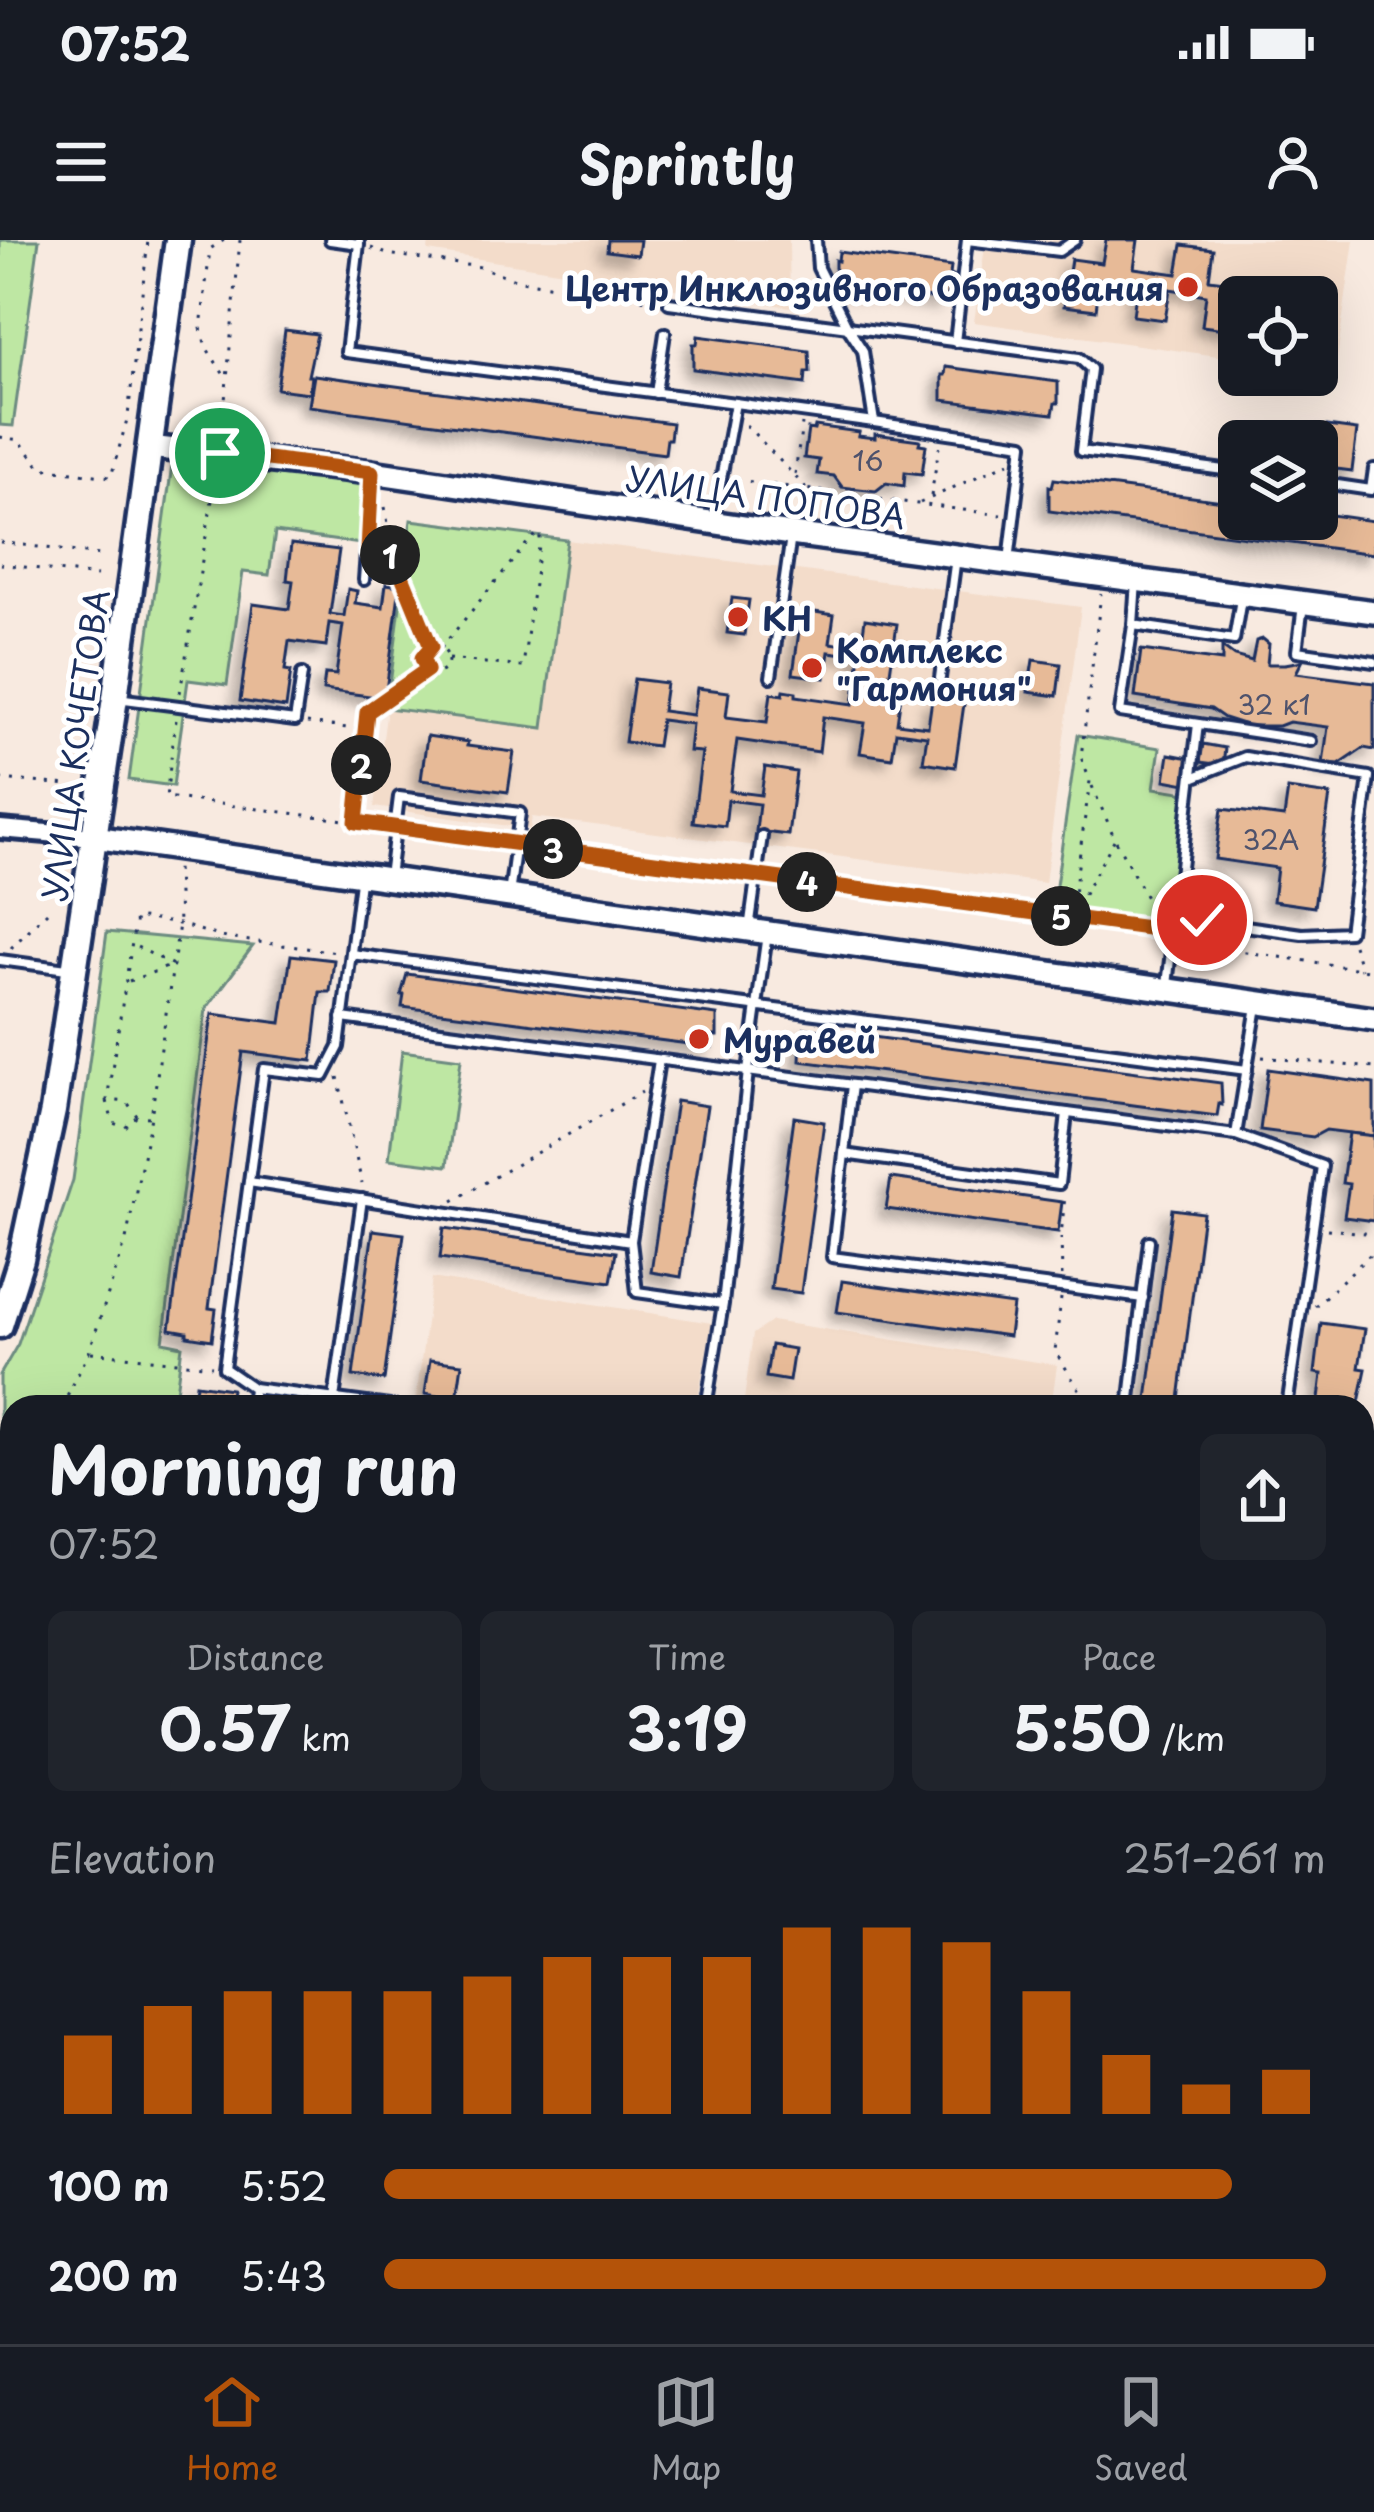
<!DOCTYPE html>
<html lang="en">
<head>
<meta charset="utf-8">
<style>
  body { margin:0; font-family:"Playpen Sans",sans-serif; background:#20242c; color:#f1f3f6; height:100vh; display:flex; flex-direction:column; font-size:45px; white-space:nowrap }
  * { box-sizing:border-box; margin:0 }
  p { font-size:39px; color:#9ea1a6 }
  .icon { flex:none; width:66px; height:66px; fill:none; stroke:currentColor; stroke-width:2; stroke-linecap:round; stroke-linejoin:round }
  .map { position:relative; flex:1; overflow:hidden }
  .panel { position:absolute; left:0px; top:1155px; width:1374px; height:951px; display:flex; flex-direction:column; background:#171b24; border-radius:36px 36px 0 0; box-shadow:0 12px 48px #0002 }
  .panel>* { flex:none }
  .buttons { position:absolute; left:1218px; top:36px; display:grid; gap:24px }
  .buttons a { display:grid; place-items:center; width:120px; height:120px; border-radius:18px; background:#171b24; box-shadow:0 12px 48px #0002; font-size:60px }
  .pin { position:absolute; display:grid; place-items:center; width:102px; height:102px; color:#fff; margin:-51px; border:6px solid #fff; border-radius:50%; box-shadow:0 3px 12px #0007 }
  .km { position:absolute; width:60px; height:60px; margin:-30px; border-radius:50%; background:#222; color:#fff; font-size:33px; line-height:60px; text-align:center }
  .round { display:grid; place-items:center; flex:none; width:126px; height:126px; border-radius:18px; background:#20242c }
  .overview { display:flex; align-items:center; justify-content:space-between; height:204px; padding:0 48px }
  h1 { font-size:66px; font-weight:700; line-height:90px }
  .metrics { display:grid; grid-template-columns:repeat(3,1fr); gap:18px; height:204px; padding:12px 48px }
  .metrics div { display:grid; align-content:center; border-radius:18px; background:#20242c; text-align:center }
  .metrics b { font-size:60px; font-weight:700 }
  .metrics small { font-size:33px; font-weight:400 }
  .metrics p { font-size:33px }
  .chart { height:336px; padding:24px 48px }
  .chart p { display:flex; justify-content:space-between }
  .chart svg { width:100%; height:216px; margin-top:12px; stroke:#b45309; stroke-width:6 }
  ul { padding:0 48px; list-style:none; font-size:39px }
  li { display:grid; grid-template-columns:192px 144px 1fr; align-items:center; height:90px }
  li i { height:30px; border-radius:15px; background:#b45309 }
  .status { display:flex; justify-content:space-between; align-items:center; height:84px; padding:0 60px; background:#171b24; direction:ltr }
  .status svg { height:33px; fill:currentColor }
  header { display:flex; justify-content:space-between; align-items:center; height:156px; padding:0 48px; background:#171b24; font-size:54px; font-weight:700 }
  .dock { display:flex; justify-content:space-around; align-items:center; height:168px; border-top:3px solid #363941; background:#171b24; font-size:33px; color:#9ea1a6 }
  .dock a { display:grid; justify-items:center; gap:6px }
  .dock .current { color:#b45309 }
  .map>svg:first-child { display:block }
  .built { fill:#f3dcca }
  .green { fill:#bee7a3; stroke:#6c8b80; stroke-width:3 }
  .building { fill:#e7ba97; stroke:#1b2f5e; stroke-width:3; filter:url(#shadow) }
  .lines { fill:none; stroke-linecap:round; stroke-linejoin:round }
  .service-casing { stroke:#1b2f5e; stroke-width:16 }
  .minor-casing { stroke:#1b2f5e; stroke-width:26 }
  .tertiary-casing { stroke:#1b2f5e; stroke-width:30 }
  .secondary-casing { stroke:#1b2f5e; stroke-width:33 }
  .primary-casing { stroke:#1b2f5e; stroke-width:33 }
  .path { stroke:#1b2f5e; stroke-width:3; stroke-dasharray:3 9; stroke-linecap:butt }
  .service { stroke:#fff; stroke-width:8 }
  .minor { stroke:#fff; stroke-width:16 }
  .tertiary { stroke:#fff; stroke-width:21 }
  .secondary { stroke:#fff; stroke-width:24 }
  .primary { stroke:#f7e281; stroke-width:24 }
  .route-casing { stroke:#fff; stroke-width:24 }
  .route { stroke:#b45309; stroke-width:15 }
  .poi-dot { fill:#c8321e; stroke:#fff; stroke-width:4.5 }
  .labels { text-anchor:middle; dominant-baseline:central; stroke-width:10; stroke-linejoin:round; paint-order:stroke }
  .number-label { font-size:27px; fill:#4e526c }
  .poi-label { font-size:33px; font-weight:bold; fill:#1b2f5e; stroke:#fff; text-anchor:start }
  .street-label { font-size:33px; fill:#1b2f5e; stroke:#fff }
</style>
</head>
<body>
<div class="status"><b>07:52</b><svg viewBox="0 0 49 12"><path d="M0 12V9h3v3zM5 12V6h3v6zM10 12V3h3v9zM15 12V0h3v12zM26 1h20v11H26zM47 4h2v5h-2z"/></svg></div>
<header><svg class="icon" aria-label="menu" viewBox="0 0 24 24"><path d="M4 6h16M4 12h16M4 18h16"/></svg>Sprintly<svg class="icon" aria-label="person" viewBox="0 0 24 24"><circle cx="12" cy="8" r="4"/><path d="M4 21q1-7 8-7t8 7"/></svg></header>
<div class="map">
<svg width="1374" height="2104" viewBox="0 0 1374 2104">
  <defs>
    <filter id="shadow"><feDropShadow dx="-8" dy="8" stdDeviation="6" flood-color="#0004"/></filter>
  </defs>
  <rect width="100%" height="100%" fill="#f8eae0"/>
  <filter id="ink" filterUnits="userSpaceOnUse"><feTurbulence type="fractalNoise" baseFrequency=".00833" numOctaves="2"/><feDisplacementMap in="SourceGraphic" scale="24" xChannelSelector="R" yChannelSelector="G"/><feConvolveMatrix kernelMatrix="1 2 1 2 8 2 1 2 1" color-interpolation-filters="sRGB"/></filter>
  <g filter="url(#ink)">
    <g class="built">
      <polygon points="429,0 789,0 790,67 428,11"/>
      <polygon points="986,0 1354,0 1335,133 1317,131 1317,57 1239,57 1239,119 974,82"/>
      <polygon points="567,300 1081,367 1045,643 532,577 530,589 374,567 387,468 543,488"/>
      <polygon points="432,1038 712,1083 696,1167 415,1167"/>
      <polygon points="772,1081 1057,1125 1051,1167 743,1167 753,1094"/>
      <polygon points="0,1901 12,1903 12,2077 0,2075"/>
      <polygon points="265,2094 601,2094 601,2104 264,2104"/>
    </g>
    <g class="green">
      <polygon points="0,0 39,0 13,186 0,185"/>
      <polygon points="173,218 369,246 361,304 275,292 269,335 243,332 227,445 188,440 173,546 129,540"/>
      <polygon points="411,280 567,300 543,488 387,468"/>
      <polygon points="1078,495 1160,508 1154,548 1187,553 1167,688 1052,673"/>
      <polygon points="107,692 253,706 206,769 163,1102 182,1106 174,1167 12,1167 12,1328 0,1324 0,1135 18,1104 73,940"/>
      <polygon points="402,811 461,819 447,926 389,919"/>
      <polygon points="1374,1585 1374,1960 1366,2025 1362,2016 1362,1670"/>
      <polygon points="716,2094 953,2094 952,2104 715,2104"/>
    </g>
    <g class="building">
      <polygon points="608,0 640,0 638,15 607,11"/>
      <polygon points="1106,0 1138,0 1134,28 1177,34 1182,5 1213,9 1209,39 1240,43 1233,90 1202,86 1206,55 1170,49 1165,80 1133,76 1137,45 1100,39 1096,70 1064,66 1071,19 1102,23"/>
      <polygon points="839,12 951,27 950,35 953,36 951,49 948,48 946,60 835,45 835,20 838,21"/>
      <polygon points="285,90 317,94 308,136 311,136 309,153 277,149"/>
      <polygon points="698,96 809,111 810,132 806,132 805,144 693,129 693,104 697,104"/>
      <polygon points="946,127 1058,142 1058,163 1055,163 1053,174 942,160 942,135 945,135"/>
      <polygon points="314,135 672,183 670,199 667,199 665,214 309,166"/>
      <polygon points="815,186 859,192 858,196 875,198 875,194 920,200 919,204 926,205 922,234 905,232 904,246 886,243 876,251 842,247 834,236 817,234 819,220 804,218 808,189 814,190"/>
      <polygon points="1327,186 1357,190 1352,231 1322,227"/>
      <polygon points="1054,239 1239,263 1239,279 1317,279 1317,273 1374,281 1374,314 1049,271 1049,246 1052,247"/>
      <polygon points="291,304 339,310 330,374 344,376 348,349 357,351 355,363 383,367 386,344 400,346 385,458 323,450 325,434 336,435 343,385 329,383 326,406 289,401 285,430 291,431 286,468 240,461 253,364 289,369 293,341 287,340"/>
      <polygon points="732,358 749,360 744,395 727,393"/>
      <polygon points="802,370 834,375 830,403 861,407 865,379 897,384 887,453 901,455 897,483 928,487 932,459 964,464 955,527 923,522 927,496 896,492 892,518 860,513 865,483 823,477 819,512 737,500 730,551 761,555 765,527 796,532 788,595 756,591 759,564 728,560 725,586 693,582 702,512 689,511 692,484 661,480 657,506 625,502 634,439 666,443 662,471 693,475 697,448 729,452 726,477 767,482 771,453 783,455 784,450 796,452 796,456 853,464 860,416 829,412 825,438 793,434"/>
      <polygon points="1263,399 1269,404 1267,424 1285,424 1302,421 1296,433 1374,443 1374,510 1364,508 1339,525 1323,524 1328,487 1289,482 1279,486 1249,486 1224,478 1211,469 1135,457 1141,410 1222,421 1222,407 1234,416 1252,421 1256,401"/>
      <polygon points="1033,420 1061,424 1057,456 1028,452"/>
      <polygon points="427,496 468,502 467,506 514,512 508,552 421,540"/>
      <polygon points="1203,504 1225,508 1223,525 1200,522"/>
      <polygon points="1169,514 1190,518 1192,538 1186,544 1165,540"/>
      <polygon points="1288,549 1330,555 1314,667 1273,661 1277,628 1215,619 1222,569 1284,577"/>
      <polygon points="291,715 334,720 330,752 320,752 312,821 243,812 209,1068 216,1069 212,1100 187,1096 187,1092 170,1089 212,774 281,783"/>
      <polygon points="407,734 717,775 717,796 714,796 712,807 402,767 404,755 401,755"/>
      <polygon points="805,788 1221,843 1222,865 1219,864 1217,876 800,821 801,796 804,796"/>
      <polygon points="1268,829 1374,844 1374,896 1326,890 1313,897 1260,890"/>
      <polygon points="676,861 707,866 681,1037 651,1032"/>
      <polygon points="794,877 824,882 801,1053 771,1049"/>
      <polygon points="1349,893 1374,896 1374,981 1344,977 1349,944 1342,943"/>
      <polygon points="891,938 1062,962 1058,992 886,969"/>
      <polygon points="1172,969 1203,973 1178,1167 1146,1167"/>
      <polygon points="444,988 616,1012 611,1042 440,1018"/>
      <polygon points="373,990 404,994 384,1140 353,1136"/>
      <polygon points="842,1041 1013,1065 1009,1096 837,1072"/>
      <polygon points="1321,1083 1365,1089 1359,1128 1366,1129 1358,1167 1318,1167 1322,1134 1315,1133"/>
      <polygon points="771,1105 794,1109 789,1141 766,1137"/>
      <polygon points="430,1120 462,1124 457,1159 425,1154"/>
      <polygon points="196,1144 231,1149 228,1167 193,1167"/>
      <polygon points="12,1353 12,1518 0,1516 0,1355 10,1356"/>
      <polygon points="9,1387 12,1387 12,1518 0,1516 0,1421 3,1403 7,1404"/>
      <polygon points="0,1597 12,1599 12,1629 0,1628"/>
      <polygon points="0,1774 12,1776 12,1807 0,1805"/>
      <polygon points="0,1967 12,1968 12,2001 0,2000"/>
      <polygon points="338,2094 398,2094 397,2104 337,2104"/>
      <rect x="471" y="2094" width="37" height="10"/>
      <polygon points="969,2094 1013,2094 1012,2104 968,2104"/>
    </g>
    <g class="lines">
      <defs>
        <g id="service">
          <polyline points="330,0 359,4 359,2"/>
          <polyline points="816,0 818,28 848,88 863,111 874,182 1023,204 1009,321"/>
          <polyline points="967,0 1059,11 1075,0"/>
          <polyline points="359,4 346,112 735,163 713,282"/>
          <polyline points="669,63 1079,118 1091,129 1081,211 1239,232"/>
          <polyline points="955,102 967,0"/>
          <polyline points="656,153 665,93"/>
          <polyline points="735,163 874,182"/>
          <polyline points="1317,242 1371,250 1374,229"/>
          <polyline points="364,340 372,234"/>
          <polyline points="1136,341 1133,385 1120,472 1311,501"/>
          <polyline points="1303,365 1297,411 1374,422"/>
          <polyline points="1133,385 1234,400 1241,359"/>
          <polyline points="771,437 791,296"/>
          <polyline points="940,438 956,317"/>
          <polyline points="117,458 295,481 302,434"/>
          <polyline points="389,637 399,557 520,573 509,655"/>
          <polyline points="1175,676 1302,694 1349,692 1369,537 1245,517 1192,538"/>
          <polyline points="749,689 762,596"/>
          <polyline points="351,714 1247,830"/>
          <polyline points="0,720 67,729"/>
          <polyline points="1167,745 1198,484"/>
          <polyline points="342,778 1236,895 1322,926 1287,1167"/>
          <polyline points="852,845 832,1017 1143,1058"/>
          <polyline points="1236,895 1257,766"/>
          <polyline points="844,914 1059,944 1067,873"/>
          <polyline points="249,942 631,1001 659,820"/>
          <polyline points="631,1001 637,1052 722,1064"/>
          <polyline points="253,1148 397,1167"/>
          <polyline points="334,1159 362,959"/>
          <polyline points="251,1167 253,1148 224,1128 264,829 324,836 339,807 360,641"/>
          <polyline points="706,1167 723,1064 748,831 767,694"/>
          <polyline points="1129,1167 1149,1001"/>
          <polyline points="0,1329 12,1334"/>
          <polyline points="1362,1416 1374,1417"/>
          <polyline points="0,1582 12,1584"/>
          <polyline points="0,1752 12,1753"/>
          <polyline points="171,2104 172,2094"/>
          <polyline points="622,2104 623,2094"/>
          <polyline points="695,2104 695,2094"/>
          <polyline points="1168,2104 1170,2094"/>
        </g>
        <g id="minor">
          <polyline points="0,589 94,597"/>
          <polyline points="1362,1600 1374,1507"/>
        </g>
        <g id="tertiary">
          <polyline points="149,207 372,232 791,294 1374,372"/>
          <polyline points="94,597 1374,779"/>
        </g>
        <polyline id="secondary" points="0,1085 21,1019 53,871 115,458 178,0"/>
        <polyline id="primary" points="1368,2104 1374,2053"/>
      </defs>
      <use href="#service" class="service-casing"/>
      <use href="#minor" class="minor-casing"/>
      <use href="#tertiary" class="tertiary-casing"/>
      <use href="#secondary" class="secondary-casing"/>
      <use href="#primary" class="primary-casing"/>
      <g class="path">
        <polyline points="224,0 210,9 201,88 206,107 226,138"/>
        <polyline points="371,8 387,14 480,27 521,41 655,61"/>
        <polyline points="223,182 240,0"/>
        <polyline points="746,185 806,248"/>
        <polyline points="0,197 19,200 41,228 111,237 128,176 148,0"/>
        <polyline points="795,234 802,184"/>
        <polyline points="737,240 1001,275"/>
        <polyline points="931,256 939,207"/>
        <polyline points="920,263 1009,222"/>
        <polyline points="385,267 394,316 431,407"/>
        <polyline points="0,302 100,315"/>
        <polyline points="0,324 97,336"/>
        <circle cx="435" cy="420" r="13"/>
        <polyline points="441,408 529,301 541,291"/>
        <polyline points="448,419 523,427 541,291"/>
        <polyline points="180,453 214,248"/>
        <polyline points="176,480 166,557 383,585"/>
        <polyline points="307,483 364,490 367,472 427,430"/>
        <polyline points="0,539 68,545"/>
        <polyline points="1092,546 1115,599 1162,688"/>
        <polyline points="356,582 363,491"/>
        <polyline points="411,589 502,602"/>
        <polyline points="530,606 746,634"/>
        <polyline points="768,636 1162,690"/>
        <polyline points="1071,675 1090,541 1081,517 1101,354"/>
        <polyline points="1072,676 1114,600"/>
        <polyline points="1185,703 1374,731"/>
        <polyline points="1353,705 1361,729"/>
        <polyline points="11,708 52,667"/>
        <polyline points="129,741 173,725 133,705"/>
        <polyline points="1262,817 1374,828"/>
        <polyline points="338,837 362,944"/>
        <polyline points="107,861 113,883 125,887 136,877"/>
        <polyline points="149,877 137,876 127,862 107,860 136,677 179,684 226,698 337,712"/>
        <polyline points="453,961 642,852"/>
        <polyline points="1327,989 1374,994"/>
        <polyline points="1062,1036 1061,996 1065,956"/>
        <polyline points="1061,1058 1055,1111 1084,1157 1083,1167"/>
        <polyline points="1315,1066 1374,1011"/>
        <polyline points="91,1112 212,1126"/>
        <polyline points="62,1167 89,1112 126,1000 151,877 179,684 177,627"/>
        <polyline points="0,1269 12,1253"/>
        <polyline points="1362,1316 1374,1226"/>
        <polyline points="0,1836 12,1832"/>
        <polyline points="0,1851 12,1854"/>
        <polyline points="276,2104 277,2094"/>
        <polyline points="534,2104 535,2094"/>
        <polyline points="903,2104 916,2094"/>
        <polyline points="1036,2104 1037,2094"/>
        <polyline points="1252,2104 1253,2094"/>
      </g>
      <use href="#service" class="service"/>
      <use href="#minor" class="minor"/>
      <use href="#tertiary" class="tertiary"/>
      <use href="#secondary" class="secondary"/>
      <use href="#primary" class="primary"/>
    </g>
  </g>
  <g class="lines" filter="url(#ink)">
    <defs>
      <polyline id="route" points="220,213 372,232 368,311 394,316 431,407 422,418 427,430 367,472 356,582 1163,690 1173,702 1175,676 1202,680"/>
    </defs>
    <use href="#route" class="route-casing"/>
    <use href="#route" class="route"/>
  </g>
  <g class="poi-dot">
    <circle cx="1188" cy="47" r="12"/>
    <circle cx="738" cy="377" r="12"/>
    <circle cx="812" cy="428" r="12"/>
    <circle cx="699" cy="799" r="12"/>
  </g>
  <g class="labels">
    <g class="number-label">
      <text x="868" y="219">16</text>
      <text x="1274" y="463">32 к1</text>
      <text x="1271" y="598">32А</text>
    </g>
    <g class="poi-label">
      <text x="1164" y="47" text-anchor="end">Центр Инклюзивного Образования</text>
      <text x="762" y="377">КН</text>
      <text x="836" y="409">Комплекс<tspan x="836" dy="38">"Гармония"</tspan></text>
      <text x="723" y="799">Муравей</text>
    </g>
    <g class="street-label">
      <text transform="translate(766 256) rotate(8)">УЛИЦА ПОПОВА</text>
      <text transform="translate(74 505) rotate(-82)">УЛИЦА КОЧЕТОВА</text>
    </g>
  </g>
</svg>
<div class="buttons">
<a><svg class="icon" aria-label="locate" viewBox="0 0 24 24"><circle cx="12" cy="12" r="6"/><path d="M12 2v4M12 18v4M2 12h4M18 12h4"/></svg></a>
<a><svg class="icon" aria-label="layers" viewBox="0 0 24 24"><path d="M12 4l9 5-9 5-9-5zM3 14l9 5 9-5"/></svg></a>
</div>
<div class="pin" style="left:220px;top:213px;background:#1e9e55"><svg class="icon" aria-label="arrive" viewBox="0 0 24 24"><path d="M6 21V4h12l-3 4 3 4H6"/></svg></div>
<div class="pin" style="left:1202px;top:680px;background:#d93025"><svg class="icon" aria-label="check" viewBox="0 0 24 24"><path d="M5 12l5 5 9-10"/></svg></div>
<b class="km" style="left:390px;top:315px">1</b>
<b class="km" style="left:361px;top:525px">2</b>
<b class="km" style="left:553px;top:609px">3</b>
<b class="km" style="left:807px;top:642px">4</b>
<b class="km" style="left:1061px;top:676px">5</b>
<section class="panel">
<div class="overview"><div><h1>Morning run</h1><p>07:52</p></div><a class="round"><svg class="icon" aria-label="share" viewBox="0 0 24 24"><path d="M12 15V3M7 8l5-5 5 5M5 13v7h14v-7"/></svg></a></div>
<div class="metrics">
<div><p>Distance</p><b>0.57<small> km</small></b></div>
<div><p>Time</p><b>3:19</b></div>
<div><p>Pace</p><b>5:50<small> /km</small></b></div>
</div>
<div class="chart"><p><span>Elevation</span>251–261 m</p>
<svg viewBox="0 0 160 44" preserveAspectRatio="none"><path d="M5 44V28M15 44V22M25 44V19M35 44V19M45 44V19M55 44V16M65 44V12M75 44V12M85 44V12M95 44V6M105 44V6M115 44V9M125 44V19M135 44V32M145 44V38M155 44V35"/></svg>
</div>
<ul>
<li><b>100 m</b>5:52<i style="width:90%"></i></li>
<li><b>200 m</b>5:43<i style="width:100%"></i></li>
</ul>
</section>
</div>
<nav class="dock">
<a class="current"><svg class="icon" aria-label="home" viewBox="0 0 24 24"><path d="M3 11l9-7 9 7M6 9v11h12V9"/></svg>Home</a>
<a><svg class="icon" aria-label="map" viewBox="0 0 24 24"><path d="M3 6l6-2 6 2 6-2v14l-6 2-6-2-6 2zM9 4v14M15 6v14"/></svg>Map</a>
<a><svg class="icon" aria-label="saved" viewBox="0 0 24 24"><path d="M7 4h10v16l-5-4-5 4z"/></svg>Saved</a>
</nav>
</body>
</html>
